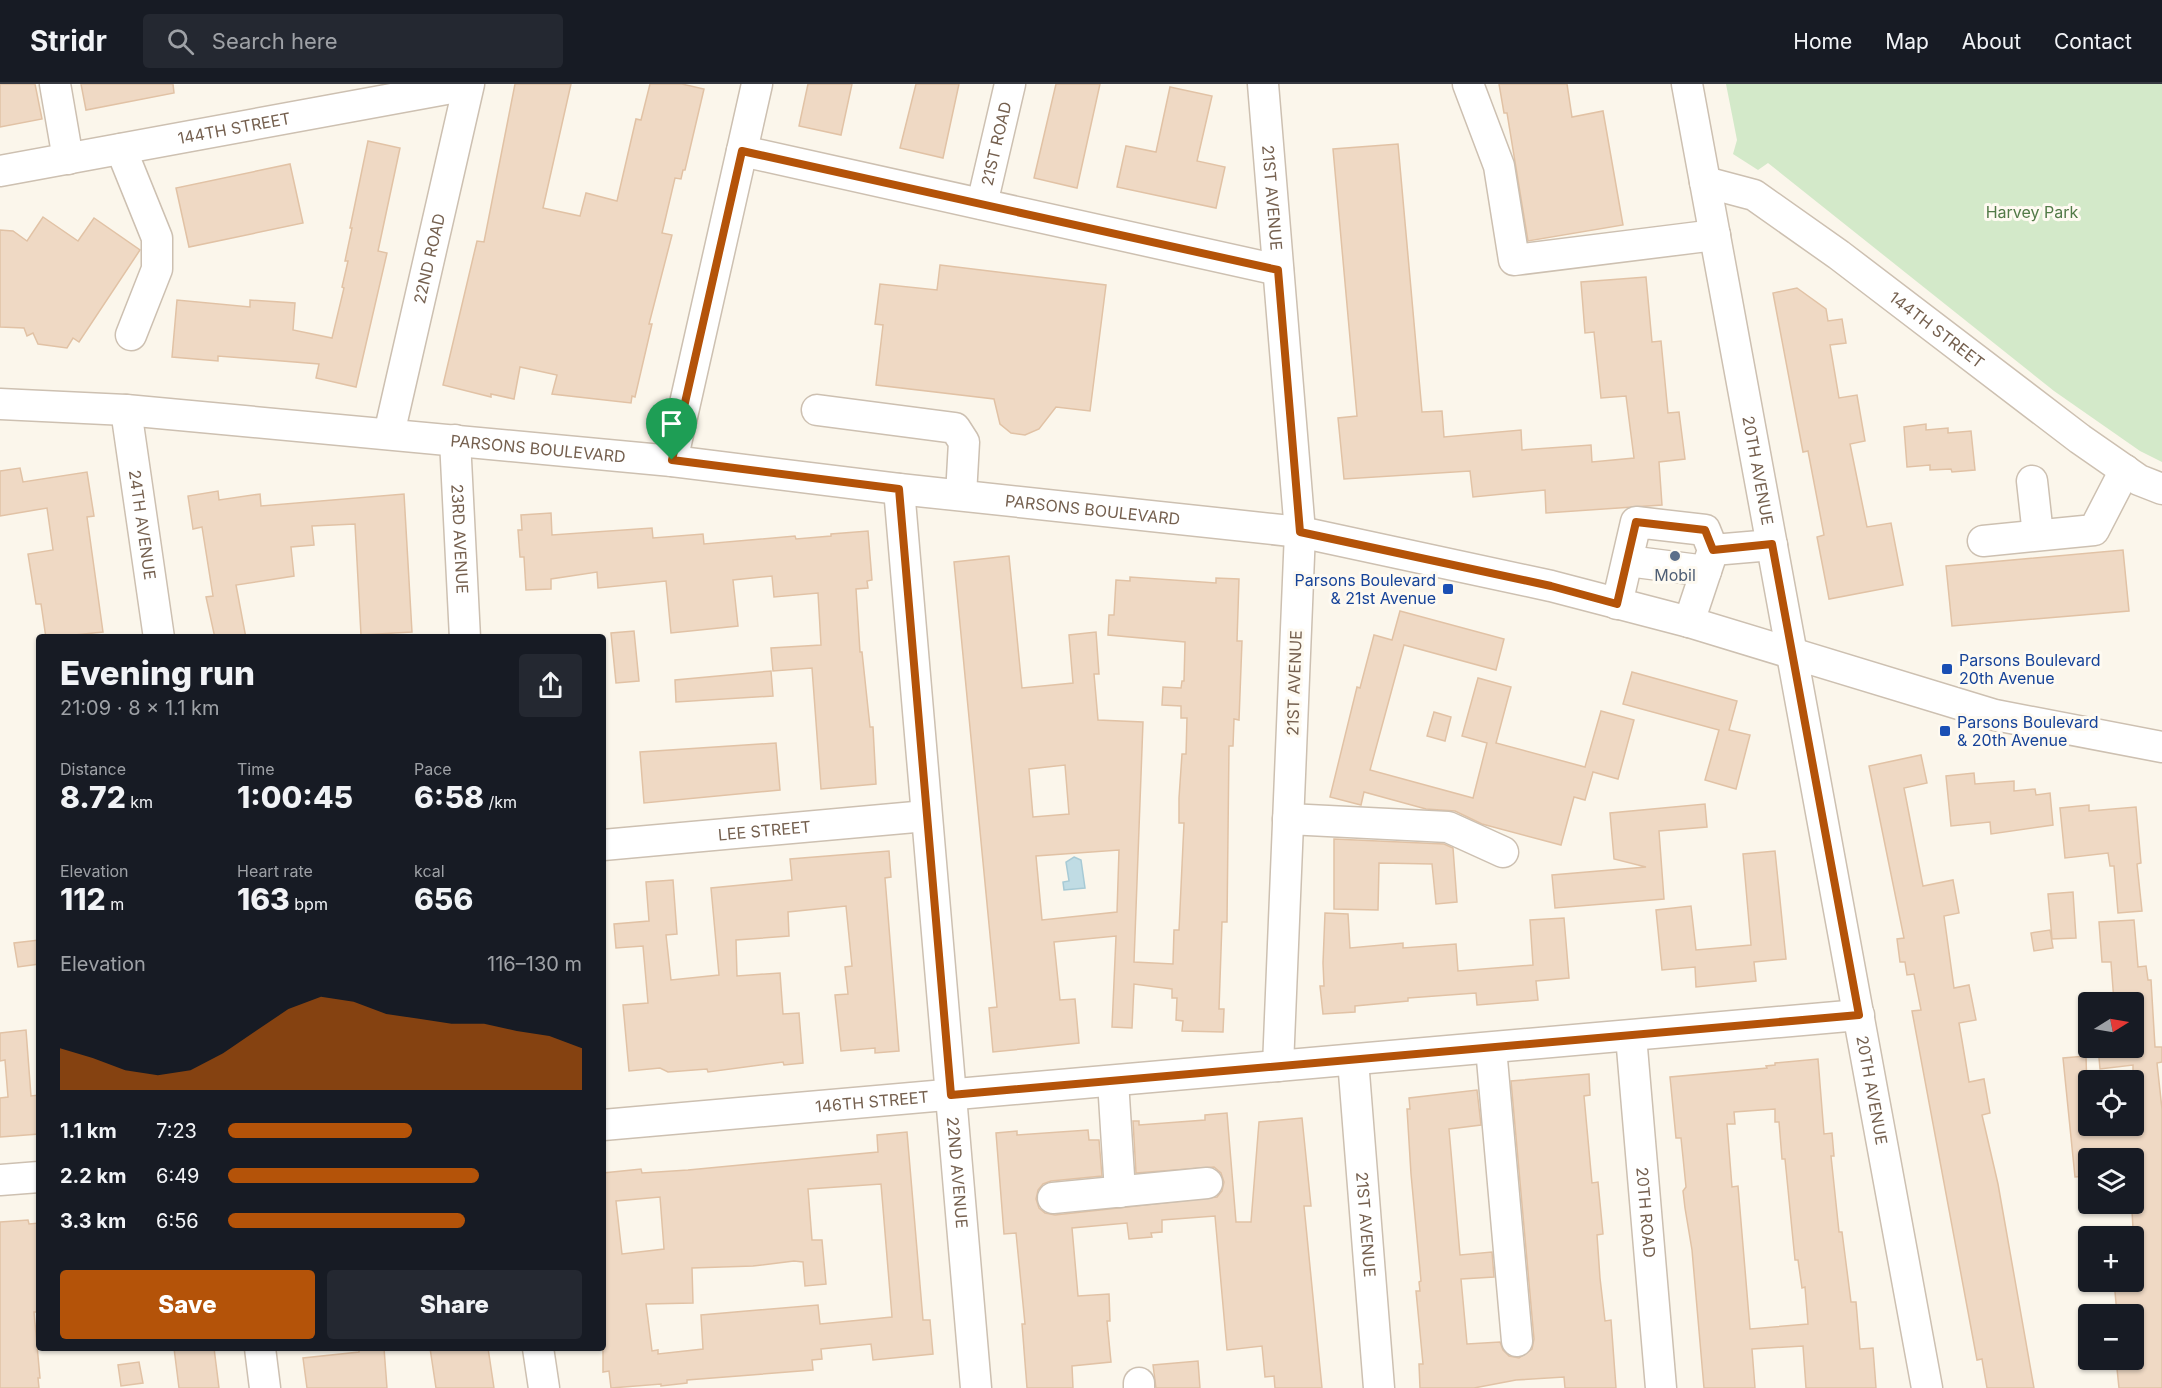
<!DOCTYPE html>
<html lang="en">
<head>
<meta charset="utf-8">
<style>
  body { margin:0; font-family:Inter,sans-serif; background:#242831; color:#f1f3f6; height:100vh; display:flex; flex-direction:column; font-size:22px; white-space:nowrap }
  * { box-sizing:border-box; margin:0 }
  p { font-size:20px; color:#9ea1a6 }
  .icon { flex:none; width:33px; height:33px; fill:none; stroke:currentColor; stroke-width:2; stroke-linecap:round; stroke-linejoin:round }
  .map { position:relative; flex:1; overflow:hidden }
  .drawer { position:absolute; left:36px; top:550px; width:570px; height:717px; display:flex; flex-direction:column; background:#171b24; border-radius:6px; box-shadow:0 2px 4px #0004 }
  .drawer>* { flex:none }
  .needle { width:39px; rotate:79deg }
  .buttons { position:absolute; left:2078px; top:908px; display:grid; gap:12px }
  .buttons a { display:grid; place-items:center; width:66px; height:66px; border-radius:6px; background:#171b24; box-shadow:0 2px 4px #0004; font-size:30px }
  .pin { position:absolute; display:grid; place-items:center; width:51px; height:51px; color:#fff; margin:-62px -26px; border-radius:50% 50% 50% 0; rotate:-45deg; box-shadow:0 0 6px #0007 }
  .pin .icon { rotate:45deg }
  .round { display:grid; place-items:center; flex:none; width:63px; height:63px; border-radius:6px; background:#242831 }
  .head { display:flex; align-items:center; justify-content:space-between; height:102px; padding:0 24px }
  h1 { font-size:33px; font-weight:800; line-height:45px }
  .stats { display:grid; grid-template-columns:repeat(3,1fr); gap:9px; height:102px; padding:6px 24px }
  .stats div { display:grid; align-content:center }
  .stats b { font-size:30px; font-weight:800 }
  .stats small { font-size:16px; font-weight:400 }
  .stats p { font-size:16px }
  .chart { height:168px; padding:12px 24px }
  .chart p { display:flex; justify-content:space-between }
  .chart svg { width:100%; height:108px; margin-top:6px; fill:#b45309; opacity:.7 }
  .cta { display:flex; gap:12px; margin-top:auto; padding:12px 24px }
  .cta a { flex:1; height:69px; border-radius:6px; background:#b45309; color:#fff; font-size:24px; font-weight:800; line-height:69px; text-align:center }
  .cta a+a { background:#242831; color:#f1f3f6 }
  ul { padding:0 24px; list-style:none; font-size:20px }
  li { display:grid; grid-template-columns:96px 72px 1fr; align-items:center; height:45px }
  li i { height:15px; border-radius:8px; background:#b45309 }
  header { display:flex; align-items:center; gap:36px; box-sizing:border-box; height:84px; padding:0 30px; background:#171b24; border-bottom:2px solid #363941 }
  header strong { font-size:28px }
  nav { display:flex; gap:33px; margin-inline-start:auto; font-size:21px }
  .search { width:420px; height:54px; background:#242831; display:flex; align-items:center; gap:15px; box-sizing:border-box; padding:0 21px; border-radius:6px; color:#9ea1a6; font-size:22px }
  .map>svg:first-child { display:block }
  .green { fill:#d3e9c9 }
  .water { fill:#c0dce4; stroke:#a7cad5; stroke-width:1.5 }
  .building { fill:#efd9c4; stroke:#e1c2a5; stroke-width:1.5; fill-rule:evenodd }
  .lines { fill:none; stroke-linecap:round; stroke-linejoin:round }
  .minor-casing { stroke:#cdc0b1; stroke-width:33 }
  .minor { stroke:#fff; stroke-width:30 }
  .route-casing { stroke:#fff; stroke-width:12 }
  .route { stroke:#b45309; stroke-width:8 }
  .service-dot { fill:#5c6f8a; stroke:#fefaf1; stroke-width:2 }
  .transit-dot { fill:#1a4fb4; stroke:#fefaf1; stroke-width:2 }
  .labels { text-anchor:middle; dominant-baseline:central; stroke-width:6; stroke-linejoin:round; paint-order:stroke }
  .street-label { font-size:16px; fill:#75604f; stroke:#fefaf1 }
  .park-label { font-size:16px; fill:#527a47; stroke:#fefaf1 }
  .service-label { font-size:16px; fill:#4e5e75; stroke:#fefaf1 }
  .transit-label { font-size:16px; fill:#164399; stroke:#fefaf1; text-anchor:start }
</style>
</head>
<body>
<header>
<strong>Stridr</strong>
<div class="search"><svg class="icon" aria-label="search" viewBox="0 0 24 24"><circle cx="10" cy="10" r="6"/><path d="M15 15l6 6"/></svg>Search here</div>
<nav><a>Home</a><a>Map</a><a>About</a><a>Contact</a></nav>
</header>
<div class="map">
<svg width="2162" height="1304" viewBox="0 0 2162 1304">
  <rect width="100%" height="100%" fill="#fbf6eb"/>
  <polygon class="green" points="1726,0 2162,0 2162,378 2140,367 2054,307 1768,79 1758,86 1733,70 1737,56"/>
  <polygon class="water" points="1074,773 1081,776 1085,804 1064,806 1063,798 1069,797 1066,778"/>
  <g class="building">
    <polygon points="0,0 35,0 42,35 0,43"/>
    <polygon points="81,0 173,0 174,9 86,26"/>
    <polygon points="515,0 571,0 543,124 580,132 586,109 617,117 636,35 641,36 650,0 682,0 704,5 685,86 683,86 681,95 675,94 662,149 672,151 649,240 652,240 635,313 632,312 631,319 552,310 557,291 520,283 514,315 491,310 491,313 443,301 477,157 484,158"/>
    <polygon points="808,0 852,0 841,51 799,42"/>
    <polygon points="916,0 959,0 943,74 900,64"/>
    <polygon points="1056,0 1100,0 1077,104 1034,94"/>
    <polygon points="1499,0 1567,0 1572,33 1603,27 1623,141 1528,157 1507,29 1504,29"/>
    <polygon points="1170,3 1212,12 1197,77 1225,83 1216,124 1117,103 1126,62 1156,68"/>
    <polygon points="368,57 400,64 378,167 387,169 356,303 316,294 319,280 218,272 218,277 172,273 177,216 250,223 250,216 295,219 293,246 332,254 344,204 342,203 348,177 345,177 352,144 350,144"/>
    <polygon points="1398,60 1422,328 1442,327 1444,353 1521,346 1522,366 1591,361 1592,378 1634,374 1626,312 1601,314 1594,248 1585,249 1581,198 1646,193 1652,258 1661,257 1668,329 1679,328 1685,375 1659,378 1662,421 1546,429 1545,406 1473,413 1470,387 1344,395 1338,334 1357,332 1333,65"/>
    <polygon points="290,80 303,139 189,163 176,104"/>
    <polygon points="43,133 78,157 94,134 140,166 79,258 73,254 67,264 38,260 33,249 27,252 24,244 0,243 0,146 13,147 27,157"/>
    <polygon points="940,181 1106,201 1090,327 1056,323 1039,345 1025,351 1011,349 1000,340 994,315 876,301 883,241 875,240 880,200 937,206"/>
    <polygon points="1797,204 1826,225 1828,237 1842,235 1846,259 1830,261 1839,314 1857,311 1865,357 1850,360 1867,443 1891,439 1903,501 1829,515 1817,453 1824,451 1808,367 1803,368 1773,209"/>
    <polygon points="1926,340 1926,346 1948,344 1948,349 1971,347 1975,386 1952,388 1951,385 1930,386 1930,381 1907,383 1904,343"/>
    <polygon points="20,384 23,398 87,388 94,432 87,433 103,548 46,554 41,520 36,520 28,470 53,466 47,424 0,432 0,387"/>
    <polygon points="218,407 219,416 260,410 261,422 404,410 412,548 361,551 355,440 312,442 314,461 291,463 294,492 236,501 246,554 215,554 206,513 213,512 202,443 193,445 188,412"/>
    <polygon points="551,429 552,451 652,444 653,454 703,450 704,460 795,452 796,455 831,452 831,450 868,447 872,496 867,497 868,504 856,505 860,568 862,568 870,643 873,643 876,700 821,705 812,584 773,587 771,564 821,561 818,509 774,513 772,492 733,496 738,542 671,549 666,497 598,504 597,488 551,495 551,505 526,506 524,473 520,473 518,446 522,446 521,431"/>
    <polygon points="2123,466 2129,527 1952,542 1946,482"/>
    <path d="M 1009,472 L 1022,604 L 1073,599 L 1069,551 L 1096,548 L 1099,590 L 1094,590 L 1098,636 L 1143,638 L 1134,878 L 1173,880 L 1174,846 L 1179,846 L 1184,739 L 1179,739 L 1179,714 L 1182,670 L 1186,670 L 1187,634 L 1181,634 L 1181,622 L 1162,621 L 1163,603 L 1181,604 L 1182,597 L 1184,597 L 1185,558 L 1108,551 L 1109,531 L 1114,531 L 1116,496 L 1130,497 L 1130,493 L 1216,499 L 1216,494 L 1239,495 L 1237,557 L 1242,557 L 1239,636 L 1234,635 L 1233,662 L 1229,662 L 1227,838 L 1222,838 L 1219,925 L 1224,925 L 1223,948 L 1182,947 L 1183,937 L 1176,936 L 1177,914 L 1172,914 L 1172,905 L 1134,900 L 1132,944 L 1112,943 L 1116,852 L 1054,858 L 1060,916 L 1075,915 L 1079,959 L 993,968 L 989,924 L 997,923 L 954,478 ZM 1065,681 L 1069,730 L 1033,733 L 1029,685 ZM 1119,766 L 1117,828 L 1042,836 L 1036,772 Z"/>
    <polygon points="1400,527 1504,555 1496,586 1404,561 1370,686 1473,714 1487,659 1462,652 1478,594 1511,603 1496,659 1585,683 1601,627 1634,636 1618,695 1593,688 1585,716 1574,713 1561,761 1482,740 1455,727 1426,725 1364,708 1361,721 1330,713 1357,603 1360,604 1374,551 1392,556"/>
    <polygon points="634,547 639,597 616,599 611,549"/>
    <polygon points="771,587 773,612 676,618 675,596"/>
    <polygon points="1632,588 1737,617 1729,646 1750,651 1736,705 1705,696 1719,646 1623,620"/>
    <polygon points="1434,628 1451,633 1445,657 1427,652"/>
    <polygon points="776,659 780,706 644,719 640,668"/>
    <polygon points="1921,671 1927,699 1904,704 1923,802 1953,796 1959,829 1944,832 1954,904 1969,901 1976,936 1959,939 1969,998 1984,995 1990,1029 1982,1031 1998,1100 2034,1304 1987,1304 1982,1275 1977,1276 1912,927 1921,926 1914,890 1907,891 1905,878 1900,878 1897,855 1904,854 1869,682"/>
    <polygon points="1974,689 1975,700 2014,697 2014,707 2035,705 2036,711 2050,709 2053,741 1991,750 1990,738 1951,742 1946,692"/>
    <polygon points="1705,720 1707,743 1659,747 1664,815 1555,824 1552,791 1646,783 1614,775 1610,729"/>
    <polygon points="2089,721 2089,727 2136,723 2141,779 2137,780 2142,827 2118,829 2114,782 2110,782 2108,769 2065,774 2060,724"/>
    <polygon points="1334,755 1444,760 1453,764 1457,818 1436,820 1432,780 1379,779 1378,826 1334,825"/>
    <polygon points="889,767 891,793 885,794 899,967 875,969 875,964 841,967 835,911 848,910 845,883 852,882 846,822 788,828 789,852 736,856 737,892 780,889 783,930 799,929 803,979 784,981 783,978 708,988 707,985 668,988 660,984 629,987 623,921 648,919 643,862 616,864 614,840 649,837 646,798 673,796 677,850 666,851 671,896 719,891 711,804 792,796 790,775"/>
    <polygon points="1775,767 1786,875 1754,878 1756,897 1696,903 1695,883 1662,886 1656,826 1691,822 1696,866 1751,861 1743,770"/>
    <polygon points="2073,808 2076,854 2052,855 2048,810"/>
    <polygon points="1325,829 1348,830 1350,864 1403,859 1403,864 1456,860 1458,887 1533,881 1530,836 1564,834 1569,894 1536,897 1538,916 1477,921 1476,909 1408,914 1408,917 1355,922 1355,928 1323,930 1320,902 1324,902 1323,879"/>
    <polygon points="2134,836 2138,883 2146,882 2148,896 2151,896 2155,963 2162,963 2162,978 2157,979 2162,1025 2162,1304 2119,1304 2116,1275 2133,1275 2133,1230 2117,1230 2114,1197 2136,1197 2132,1127 2133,1065 2093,1068 2094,1074 2088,1074 2088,1092 2075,1093 2063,974 2086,972 2088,1041 2091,1041 2092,1046 2133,1042 2133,981 2100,985 2098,963 2133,963 2133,918 2114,918 2111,878 2102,878 2099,838"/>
    <polygon points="2050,846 2053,864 2034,867 2031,849"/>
    <polygon points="39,856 39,880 18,883 14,859"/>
    <polygon points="26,946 31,1012 39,1011 39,1050 0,1053 0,1014 8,1013 5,976 0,977 0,949"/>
    <path d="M 1818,975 L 1824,1050 L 1832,1049 L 1834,1072 L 1831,1072 L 1839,1148 L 1842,1148 L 1851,1218 L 1856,1218 L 1860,1265 L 1873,1264 L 1876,1304 L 1806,1304 L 1803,1262 L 1752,1265 L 1755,1304 L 1704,1304 L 1692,1166 L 1685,1124 L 1683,1107 L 1686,1103 L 1681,1054 L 1676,1054 L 1670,993 L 1767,984 L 1766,982 L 1775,981 L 1775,979 ZM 1775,1025 L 1775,1038 L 1779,1038 L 1782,1075 L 1785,1075 L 1795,1176 L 1798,1176 L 1802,1204 L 1805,1203 L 1808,1240 L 1750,1245 L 1738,1102 L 1732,1103 L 1727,1040 L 1735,1040 L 1734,1028 Z"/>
    <polygon points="1589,990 1590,1011 1584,1012 1586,1034 1592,1099 1598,1098 1603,1150 1597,1151 1600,1194 1605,1237 1611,1236 1616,1304 1565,1304 1564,1293 1516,1296 1474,1304 1420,1304 1419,1280 1423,1280 1416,1207 1420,1207 1419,1198 1421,1197 1411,1090 1407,1025 1410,1025 1409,1014 1477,1006 1481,1041 1449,1045 1460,1171 1492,1168 1494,1193 1461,1195 1467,1260 1500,1258 1503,1266 1509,1272 1519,1274 1532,1265 1534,1255 1511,997"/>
    <polygon points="1227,1029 1236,1138 1251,1138 1259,1038 1302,1034 1311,1122 1304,1122 1322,1304 1275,1304 1274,1292 1265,1293 1262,1262 1227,1266 1215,1132 1162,1136 1162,1148 1151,1149 1152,1153 1129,1155 1127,1139 1072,1144 1078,1212 1109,1210 1110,1237 1107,1237 1111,1278 1072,1282 1073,1304 1027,1304 1022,1240 1025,1240 1016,1149 1004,1150 996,1049 1017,1047 1017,1051 1088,1046 1089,1056 1099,1056 1102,1092 1051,1097 1043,1100 1038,1106 1036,1115 1039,1124 1045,1129 1055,1131 1217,1113 1222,1107 1224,1098 1221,1089 1214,1083 1136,1089 1133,1037 1139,1037 1139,1041 1205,1036 1205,1031"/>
    <path d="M 907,1048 L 923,1236 L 930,1236 L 933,1270 L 873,1276 L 871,1260 L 821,1265 L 822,1275 L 812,1276 L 813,1286 L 687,1296 L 687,1299 L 661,1302 L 661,1300 L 611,1304 L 609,1287 L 603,1288 L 603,1089 L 641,1085 L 642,1089 L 688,1086 L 878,1068 L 877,1051 ZM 881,1100 L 892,1233 L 820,1240 L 818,1221 L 701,1231 L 703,1265 L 658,1270 L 658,1266 L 652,1267 L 646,1220 L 693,1219 L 692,1184 L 753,1182 L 794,1177 L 803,1178 L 805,1202 L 826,1200 L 822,1156 L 812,1156 L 808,1105 ZM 660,1113 L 664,1165 L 622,1170 L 616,1117 Z"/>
    <polygon points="28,1136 29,1140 39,1139 39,1228 34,1228 40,1294 38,1294 39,1304 0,1304 0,1138"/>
    <polygon points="174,1264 214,1264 219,1304 179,1304"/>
    <polygon points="359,1264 384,1264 387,1304 307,1304 303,1274 359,1268"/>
    <polygon points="430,1264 488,1264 494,1304 436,1304"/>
    <polygon points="1198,1277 1200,1304 1156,1304 1153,1281"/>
    <polygon points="139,1278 143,1299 121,1302 118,1281"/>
  </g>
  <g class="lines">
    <defs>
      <g id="minor">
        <polyline points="55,0 68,75"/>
        <path id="s1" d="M 1263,0 L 1300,448 L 1278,982"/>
        <polyline points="1468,0 1499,82 1514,176 1715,151"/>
        <path id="s2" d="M 1687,0 L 1927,1304"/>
        <polyline points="121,65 157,154 157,185 131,251"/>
        <polyline points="742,67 1278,186"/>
        <path id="s3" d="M 0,87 L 468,1"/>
        <path id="s4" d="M 1705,98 L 1754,111 L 1839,171 L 2080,355 L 2139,396 L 2162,405"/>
        <path id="s5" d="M 982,120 L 1010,0"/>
        <path id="s6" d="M 0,320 L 126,326 L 672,377 L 899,405 L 1300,448 L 1551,502 L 1689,538 L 1995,631 L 2162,663"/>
        <path id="s7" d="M 126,326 L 159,554"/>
        <polyline points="817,326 955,344 964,358 961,411"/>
        <path id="s8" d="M 389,350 L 469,0"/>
        <path id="s9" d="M 455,356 L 465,554"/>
        <polyline points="672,377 757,0"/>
        <polyline points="2032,397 2038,451"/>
        <path id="s10" d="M 899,405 L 976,1304"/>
        <polyline points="1983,457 2094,446 2125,386"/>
        <polyline points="1713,466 1772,461"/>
        <polyline points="1628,477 1706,487"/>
        <polyline points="1617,520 1636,438 1705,446 1713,466 1689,538"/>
        <polyline points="1288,735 1448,743 1503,768"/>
        <path id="s11" d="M 603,761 L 926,732"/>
        <path id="s12" d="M 1631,952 L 1661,1304"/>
        <polyline points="1491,964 1517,1257"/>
        <path id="s13" d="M 1353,976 L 1379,1304"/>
        <polyline points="1113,997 1120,1108"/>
        <path id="s14" d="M 603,1041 L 1859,931"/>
        <polyline points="0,1096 39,1093"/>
        <polyline points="1053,1114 1207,1099"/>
        <polyline points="260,1264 265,1304"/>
        <polyline points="538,1264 544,1304"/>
        <polyline points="1139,1299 1139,1304"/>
      </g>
    </defs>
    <use href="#minor" class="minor-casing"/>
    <use href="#minor" class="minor"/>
  </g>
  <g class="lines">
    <defs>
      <polygon id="route" points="742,67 1278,186 1300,448 1551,502 1617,520 1636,438 1705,446 1713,466 1772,460 1859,931 951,1011 899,405 672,376"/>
    </defs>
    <use href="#route" class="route-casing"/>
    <use href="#route" class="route"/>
  </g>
  <circle class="service-dot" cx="1675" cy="472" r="6"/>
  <g class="transit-dot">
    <rect x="1442" y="499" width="12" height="12" rx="3"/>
    <rect x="1941" y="579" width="12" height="12" rx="3"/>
    <rect x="1939" y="641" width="12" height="12" rx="3"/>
  </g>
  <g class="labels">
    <g class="street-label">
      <text stroke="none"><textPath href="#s3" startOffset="238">144TH STREET</textPath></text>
      <text stroke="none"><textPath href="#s5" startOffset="62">21ST ROAD</textPath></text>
      <text stroke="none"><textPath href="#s1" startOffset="114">21ST AVENUE</textPath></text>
      <text stroke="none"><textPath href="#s8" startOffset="180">22ND ROAD</textPath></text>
      <text stroke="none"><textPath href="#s4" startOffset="278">144TH STREET</textPath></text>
      <text stroke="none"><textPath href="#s6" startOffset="540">PARSONS BOULEVARD</textPath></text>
      <text stroke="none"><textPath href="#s2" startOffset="393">20TH AVENUE</textPath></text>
      <text stroke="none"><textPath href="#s6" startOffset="1098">PARSONS BOULEVARD</textPath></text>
      <text stroke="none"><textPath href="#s7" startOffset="116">24TH AVENUE</textPath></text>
      <text stroke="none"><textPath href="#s9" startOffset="99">23RD AVENUE</textPath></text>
      <text transform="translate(1294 599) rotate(-88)">21ST AVENUE</text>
      <text stroke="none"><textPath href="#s11" startOffset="162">LEE STREET</textPath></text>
      <text stroke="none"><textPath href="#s2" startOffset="1023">20TH AVENUE</textPath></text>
      <text stroke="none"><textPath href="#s14" startOffset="270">146TH STREET</textPath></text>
      <text stroke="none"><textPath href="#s10" startOffset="686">22ND AVENUE</textPath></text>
      <text stroke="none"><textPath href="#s12" startOffset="177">20TH ROAD</textPath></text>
      <text stroke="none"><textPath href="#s13" startOffset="165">21ST AVENUE</textPath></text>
    </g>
    <g class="park-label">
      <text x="2032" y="128">Harvey Park</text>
    </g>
    <g class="service-label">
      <text x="1675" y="491">Mobil</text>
    </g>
    <g class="transit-label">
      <text x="1436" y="496" text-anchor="end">Parsons Boulevard<tspan x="1436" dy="18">&amp; 21st Avenue</tspan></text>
      <text x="1959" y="576">Parsons Boulevard<tspan x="1959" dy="18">20th Avenue</tspan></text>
      <text x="1957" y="638">Parsons Boulevard<tspan x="1957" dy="18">&amp; 20th Avenue</tspan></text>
    </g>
  </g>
</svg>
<div class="buttons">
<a><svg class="needle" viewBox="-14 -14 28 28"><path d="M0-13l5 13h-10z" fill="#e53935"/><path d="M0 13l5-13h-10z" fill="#9ea1a6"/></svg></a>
<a><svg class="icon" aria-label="locate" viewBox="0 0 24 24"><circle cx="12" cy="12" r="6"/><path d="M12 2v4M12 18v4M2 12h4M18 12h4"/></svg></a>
<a><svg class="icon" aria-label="layers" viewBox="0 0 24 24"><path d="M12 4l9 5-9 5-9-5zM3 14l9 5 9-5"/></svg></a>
<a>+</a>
<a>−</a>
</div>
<div class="pin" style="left:672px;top:376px;background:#1e9e55"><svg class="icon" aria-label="arrive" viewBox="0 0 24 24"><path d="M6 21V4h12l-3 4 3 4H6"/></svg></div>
<section class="drawer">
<div class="head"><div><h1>Evening run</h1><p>21:09 · 8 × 1.1 km</p></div><a class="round"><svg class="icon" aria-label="share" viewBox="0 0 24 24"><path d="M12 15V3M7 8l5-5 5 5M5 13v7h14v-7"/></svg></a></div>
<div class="stats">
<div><p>Distance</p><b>8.72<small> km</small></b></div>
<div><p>Time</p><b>1:00:45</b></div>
<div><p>Pace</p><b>6:58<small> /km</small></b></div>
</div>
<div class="stats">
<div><p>Elevation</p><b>112<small> m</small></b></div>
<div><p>Heart rate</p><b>163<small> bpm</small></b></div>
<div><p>kcal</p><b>656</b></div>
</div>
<div class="chart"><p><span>Elevation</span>116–130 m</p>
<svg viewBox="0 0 160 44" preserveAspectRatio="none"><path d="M0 44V27L10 31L20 36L30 38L40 36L50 29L60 20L70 11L80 6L90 8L100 13L110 15L120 17L130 17L140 20L150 22L160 27V44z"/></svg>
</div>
<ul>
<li><b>1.1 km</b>7:23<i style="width:52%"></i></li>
<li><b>2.2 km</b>6:49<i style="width:71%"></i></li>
<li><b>3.3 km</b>6:56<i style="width:67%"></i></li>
</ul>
<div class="cta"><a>Save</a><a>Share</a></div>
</section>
</div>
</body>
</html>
